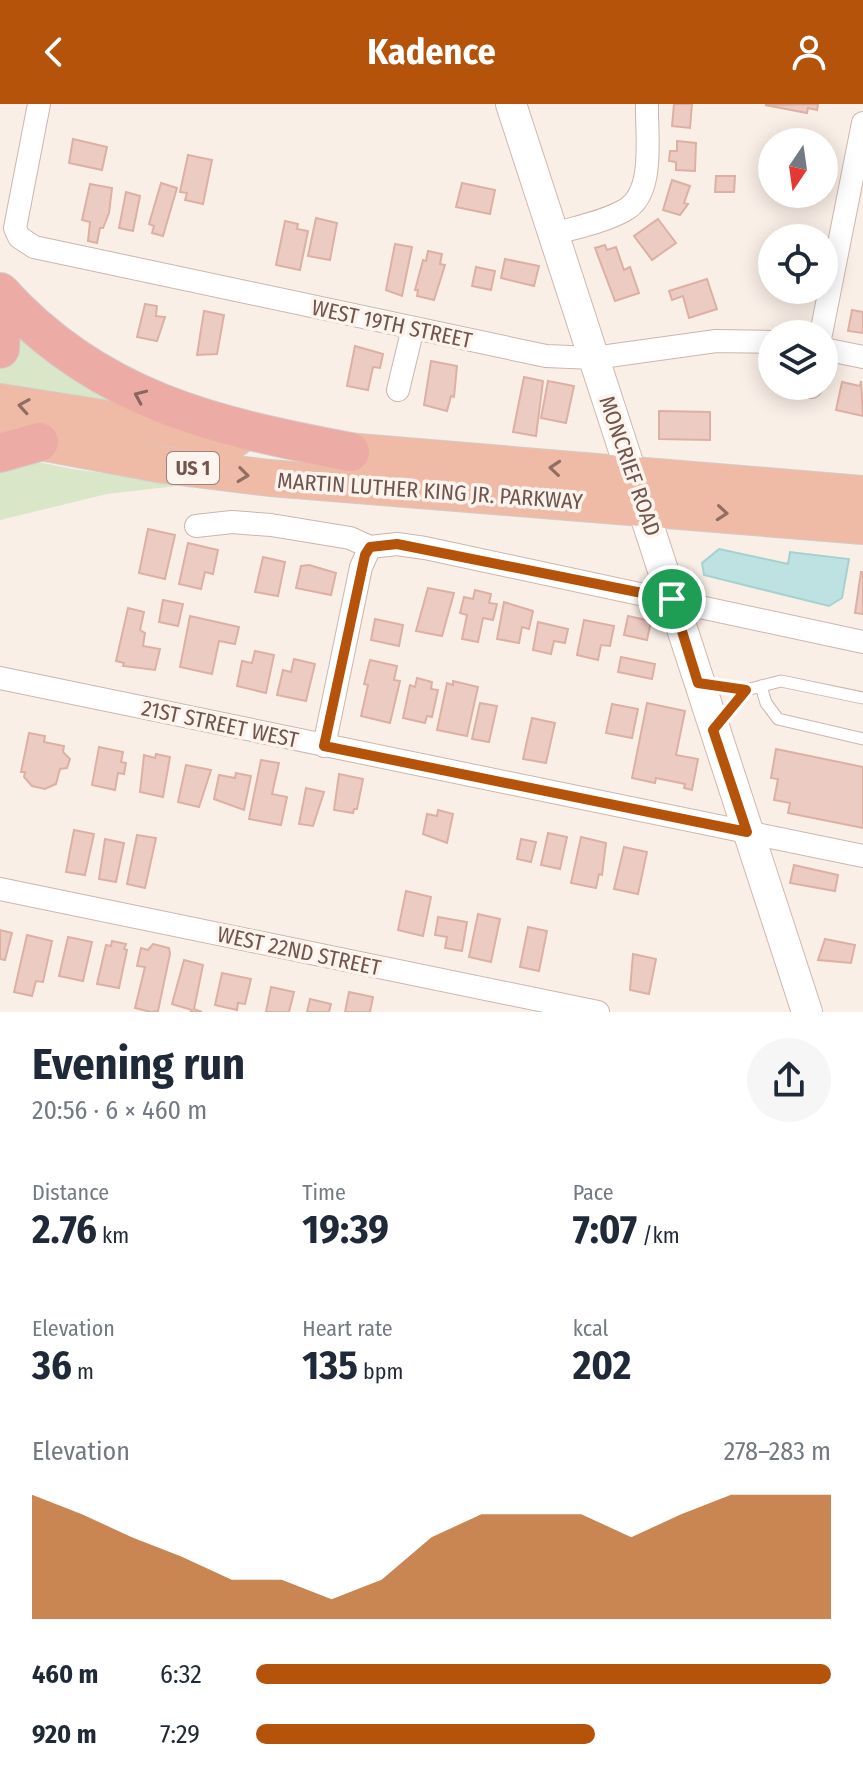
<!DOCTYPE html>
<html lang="en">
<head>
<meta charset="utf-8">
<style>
  body { margin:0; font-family:"Fira Sans Condensed",sans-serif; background:#f6f6f7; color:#1f2937; height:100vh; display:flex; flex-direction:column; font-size:30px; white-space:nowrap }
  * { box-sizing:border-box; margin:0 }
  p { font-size:26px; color:#747a83 }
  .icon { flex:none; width:44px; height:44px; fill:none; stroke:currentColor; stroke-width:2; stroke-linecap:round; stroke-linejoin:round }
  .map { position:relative; height:908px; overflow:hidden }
  .drawer { display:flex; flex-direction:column; background:#fff; flex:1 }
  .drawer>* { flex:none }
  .needle { width:52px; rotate:193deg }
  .tools { position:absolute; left:758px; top:24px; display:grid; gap:16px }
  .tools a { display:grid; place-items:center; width:80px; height:80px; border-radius:50%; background:#fff; box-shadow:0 4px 20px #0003; font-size:40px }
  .pin { position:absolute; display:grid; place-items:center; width:68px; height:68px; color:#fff; margin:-34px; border:4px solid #fff; border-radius:50%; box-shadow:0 2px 8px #0007 }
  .round { display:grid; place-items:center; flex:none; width:84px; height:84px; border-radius:42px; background:#f6f6f7 }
  .headline { display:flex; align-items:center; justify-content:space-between; height:136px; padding:0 32px }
  h1 { font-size:44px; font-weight:700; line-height:60px }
  .figures { display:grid; grid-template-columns:repeat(3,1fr); gap:12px; height:136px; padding:8px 32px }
  .figures div { display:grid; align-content:center }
  .figures b { font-size:40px; font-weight:700 }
  .figures small { font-size:22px; font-weight:400 }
  .figures p { font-size:22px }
  .chart { height:224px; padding:16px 32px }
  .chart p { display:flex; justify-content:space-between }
  .chart svg { width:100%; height:144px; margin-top:8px; fill:#b45309; opacity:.7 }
  ul { padding:0 32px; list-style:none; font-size:26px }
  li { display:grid; grid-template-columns:128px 96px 1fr; align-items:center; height:60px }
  li i { height:20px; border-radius:10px; background:#b45309 }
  header { display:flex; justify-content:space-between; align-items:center; height:104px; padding:0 32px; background:#b45309; color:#fff; font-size:36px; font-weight:700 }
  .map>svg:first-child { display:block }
  .green { fill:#d9e6c7 }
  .water { fill:#bee1e1; stroke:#a5d2d1; stroke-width:2 }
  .building { fill:#eccbc2; stroke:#ddb0a4; stroke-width:2 }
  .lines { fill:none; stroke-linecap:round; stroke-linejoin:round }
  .service-casing { stroke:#cbb6ae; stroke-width:13 }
  .minor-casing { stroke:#cbb6ae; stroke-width:24 }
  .secondary-casing { stroke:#cfb8af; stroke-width:32 }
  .trunk-casing { stroke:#d4ccca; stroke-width:38 }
  .motorway-casing { stroke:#d4ccca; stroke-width:40 }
  .service { stroke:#fff; stroke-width:11 }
  .minor { stroke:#fff; stroke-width:22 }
  .secondary { stroke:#fff; stroke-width:30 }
  .trunk { stroke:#efbaa6; stroke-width:36 }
  .motorway { stroke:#edaba5; stroke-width:38 }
  .oneway { stroke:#8a665f }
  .oneway2 { stroke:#906e64 }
  .route-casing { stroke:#fff; stroke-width:16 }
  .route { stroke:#b45309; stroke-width:10 }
  .labels { text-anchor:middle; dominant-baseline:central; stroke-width:7; stroke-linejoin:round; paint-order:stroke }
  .shield { fill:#fdf4ed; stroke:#9b857e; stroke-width:2 }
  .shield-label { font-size:20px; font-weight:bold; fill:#71554e }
  .street-label { font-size:22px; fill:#71554e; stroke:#fdf4ed }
</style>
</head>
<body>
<header><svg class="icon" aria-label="back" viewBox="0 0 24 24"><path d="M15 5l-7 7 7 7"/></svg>Kadence<svg class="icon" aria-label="person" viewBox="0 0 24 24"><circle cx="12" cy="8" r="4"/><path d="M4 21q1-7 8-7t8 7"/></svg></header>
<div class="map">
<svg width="863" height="908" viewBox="0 0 863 908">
  <rect width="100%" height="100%" fill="#faefe7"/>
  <g class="green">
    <polygon points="0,204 150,309 0,284"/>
    <polygon points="0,350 72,365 194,380 107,390 0,416"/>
  </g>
  <polygon class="water" points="719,445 788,460 790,448 849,455 842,494 829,502 704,471 702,459"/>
  <g class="building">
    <polygon points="674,0 692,0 690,24 672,22"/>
    <polygon points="818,0 817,6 808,4 807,9 765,1"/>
    <polygon points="73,35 107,43 102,66 69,59"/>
    <polygon points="677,37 696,39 695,67 676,66 676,58 669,57 670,47 677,47"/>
    <polygon points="188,51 212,56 203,100 185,96 187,89 180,88"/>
    <polygon points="716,72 735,72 734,88 715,88"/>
    <polygon points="672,76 690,82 684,99 688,100 680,111 663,106"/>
    <polygon points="161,79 177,84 163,132 152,129 154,122 149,120"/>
    <polygon points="462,79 495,86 490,110 456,103"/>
    <polygon points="90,80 112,84 109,109 103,124 100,124 97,139 88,137 90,118 82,116"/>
    <polygon points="126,88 140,92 133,127 119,124"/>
    <polygon points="316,114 337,119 330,156 308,152"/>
    <polygon points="658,115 676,139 652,156 634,132"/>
    <polygon points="285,117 298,120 297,125 308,127 300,166 276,161"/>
    <polygon points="395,140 412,143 402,192 386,186"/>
    <polygon points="605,141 607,146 616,143 624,166 630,163 639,189 615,197 595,144"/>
    <polygon points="428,147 442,150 440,160 445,161 434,196 417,192 418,186 415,186 423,156 426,157"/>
    <polygon points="505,155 539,162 534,182 501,174"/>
    <polygon points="476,163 495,167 491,186 472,182"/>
    <polygon points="707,175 717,205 689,214 683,192 672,196 669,187"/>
    <polygon points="145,200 157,202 156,212 165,213 157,237 137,233"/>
    <polygon points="852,206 863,208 863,229 848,227"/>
    <polygon points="204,207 224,211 217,250 197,251"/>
    <polygon points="355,242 383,250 380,264 373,263 368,286 347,282"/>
    <polygon points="431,257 457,262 454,293 451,292 447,307 424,301"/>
    <polygon points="524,273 543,277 536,332 513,328"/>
    <polygon points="548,277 574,282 566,319 541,314"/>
    <polygon points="861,277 863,312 836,306 842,278 860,282"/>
    <polygon points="659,307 710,308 710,336 659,335"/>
    <polygon points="148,425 175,431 165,475 139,469"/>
    <polygon points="188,439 218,446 213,470 205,468 201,485 179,480"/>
    <polygon points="263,453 285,458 278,492 255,488"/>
    <polygon points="309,461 336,469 331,491 296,484 301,462"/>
    <polygon points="861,468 863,468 863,510 855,509"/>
    <polygon points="428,484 454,489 442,532 416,527"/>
    <polygon points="475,486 491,490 489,499 497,500 493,516 483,514 478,538 462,535 467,511 460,509 464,493 473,495"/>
    <polygon points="163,496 183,500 178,522 159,518"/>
    <polygon points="504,498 533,507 529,525 522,523 519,539 497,535"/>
    <polygon points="128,504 144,508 140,526 145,529 143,542 160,545 155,566 123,562 124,559 116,557"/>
    <polygon points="190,512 239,523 235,540 219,537 212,570 180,563"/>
    <polygon points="628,512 651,517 647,536 624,531"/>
    <polygon points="375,515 403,521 399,542 371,536"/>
    <polygon points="584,516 614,522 610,542 601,541 598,556 577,551"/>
    <polygon points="538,518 568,525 565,539 554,537 551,550 533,546"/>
    <polygon points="255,547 274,551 266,589 237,582 242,557 252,559"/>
    <polygon points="621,553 655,560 652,575 618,568"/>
    <polygon points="294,555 315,560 306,597 277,591 283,566 291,568"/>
    <polygon points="370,556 397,562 394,576 400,577 390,619 361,612 368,581 364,580"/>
    <polygon points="417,574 432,578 431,585 438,586 432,613 427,612 425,619 403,614 410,581 415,583"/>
    <polygon points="453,577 478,583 467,632 437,626 447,579 453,581"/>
    <polygon points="480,599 497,602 489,638 472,635"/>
    <polygon points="647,599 685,607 676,651 698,655 692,686 684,684 685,680 656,674 655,679 632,674"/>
    <polygon points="612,600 638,605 632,634 606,629"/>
    <polygon points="532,614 555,619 546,659 523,655"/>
    <polygon points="29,629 45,632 44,638 64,642 63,648 70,655 67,664 60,665 56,680 45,685 32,682 24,673 25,668 21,668"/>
    <polygon points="99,643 123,648 121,658 126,659 124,670 118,669 115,686 92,681"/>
    <polygon points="776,645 863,663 863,724 788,709 790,699 774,696 778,675 771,674"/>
    <polygon points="156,650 170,653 163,693 140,688 144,651 155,654"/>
    <polygon points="261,656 279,659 272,690 287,693 281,721 249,715"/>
    <polygon points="186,661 211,666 199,703 178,698"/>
    <polygon points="236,669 251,672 244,706 214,695 219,671 235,674"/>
    <polygon points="339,670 363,675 357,705 354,705 353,709 334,706"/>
    <polygon points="306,684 324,688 313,722 299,720"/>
    <polygon points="438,706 453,710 447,739 423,730 427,710 437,712"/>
    <polygon points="74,726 94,730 85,771 66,768"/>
    <polygon points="548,729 567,733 560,765 541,761"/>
    <polygon points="137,731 156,734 145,784 127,780"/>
    <polygon points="581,733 606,739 602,771 599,770 596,784 571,779"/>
    <polygon points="105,735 124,739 116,778 99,775"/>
    <polygon points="521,735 536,738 531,758 517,755"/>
    <polygon points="624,743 647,748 638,790 614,785"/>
    <polygon points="794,761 838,771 835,787 790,779"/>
    <polygon points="406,787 431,793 423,832 398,826"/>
    <polygon points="478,810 500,815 491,858 469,853"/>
    <polygon points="438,813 467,818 462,847 445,844 447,833 435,831"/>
    <polygon points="528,823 547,827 539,867 520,863"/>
    <polygon points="0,826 12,829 5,856 0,855"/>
    <polygon points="27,831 52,837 43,878 36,877 32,892 14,888"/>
    <polygon points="68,833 92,838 83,877 59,872"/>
    <polygon points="825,835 855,841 851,859 818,856"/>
    <polygon points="112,837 126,840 124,845 127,846 119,884 97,880 106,841 111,842"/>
    <polygon points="153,840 169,844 170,850 158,907 151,908 135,904 145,863 137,862 141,844 148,846"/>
    <polygon points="633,850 656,855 649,890 630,886"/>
    <polygon points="184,856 203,861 194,905 202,908 191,908 192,906 172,900"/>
    <polygon points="222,869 251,875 245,900 238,899 237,906 215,901"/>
    <polygon points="271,883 294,888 289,908 266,908"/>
    <polygon points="349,888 373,893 370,908 345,908"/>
    <polygon points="310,895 331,900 329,908 307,908"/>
  </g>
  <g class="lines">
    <defs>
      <g id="service">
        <polyline points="703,580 746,586 781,577 863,594"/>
        <polyline points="761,582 766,599 778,615 863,635"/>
        <polyline points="716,623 746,586"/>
      </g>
      <g id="minor">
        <polyline points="39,0 15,124 19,133 34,143 546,252 594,254 716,237 772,238"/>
        <path d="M 554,130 C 577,123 604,118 625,106 C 656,89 646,30 647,0"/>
        <polyline points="821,230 863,19"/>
        <polyline points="824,245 863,253"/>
        <polyline points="811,283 811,282"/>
        <polyline points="398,286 413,224"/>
        <polyline points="196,422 232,418 271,421 350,434 370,443 397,440 425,444 863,538"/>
        <polyline points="0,574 863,752"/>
        <polyline points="324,642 361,463 370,443"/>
        <polyline points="0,785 598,908"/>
      </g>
      <polyline id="secondary" points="511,0 807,908"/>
      <g id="trunk">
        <polyline points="0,298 235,335"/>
        <polyline points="9,332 164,361 270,374 863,422"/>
        <polyline points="322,345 863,390"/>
      </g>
      <g id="motorway">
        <path d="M 0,188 C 98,296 214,322 350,348"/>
        <polyline points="0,245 3,191"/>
        <polyline points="0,349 39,338"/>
      </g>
    </defs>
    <use href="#service" class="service-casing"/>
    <use href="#minor" class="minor-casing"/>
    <use href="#secondary" class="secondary-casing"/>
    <use href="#trunk" class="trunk-casing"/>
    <use href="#motorway" class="motorway-casing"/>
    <use href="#service" class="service"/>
    <use href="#minor" class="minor"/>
    <use href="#secondary" class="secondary"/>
    <use href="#trunk" class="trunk"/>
    <use href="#motorway" class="motorway"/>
  </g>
  <defs><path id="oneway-chevron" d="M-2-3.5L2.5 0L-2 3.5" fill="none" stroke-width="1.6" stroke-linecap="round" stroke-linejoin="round" transform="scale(2)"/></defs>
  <use class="oneway" href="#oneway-chevron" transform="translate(140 292) rotate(-156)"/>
  <g class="oneway2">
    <use href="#oneway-chevron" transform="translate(24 302) rotate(-171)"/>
    <use href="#oneway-chevron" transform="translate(555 364) rotate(-175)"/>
    <use href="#oneway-chevron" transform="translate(243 371) rotate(7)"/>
    <use href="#oneway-chevron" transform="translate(722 409) rotate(5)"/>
  </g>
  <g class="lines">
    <defs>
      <polygon id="route" points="397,440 672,495 698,579 746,586 713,626 747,728 324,642 365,451 370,443"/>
    </defs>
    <use href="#route" class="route-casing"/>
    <use href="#route" class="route"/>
  </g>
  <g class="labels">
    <rect class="shield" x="167" y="348" width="52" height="32" rx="6"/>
    <g class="shield-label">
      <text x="193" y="364">US 1</text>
    </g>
    <g class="street-label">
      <text transform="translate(392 220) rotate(12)">WEST 19TH STREET</text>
      <text transform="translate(630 362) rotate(71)">MONCRIEF ROAD</text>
      <text transform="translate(430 387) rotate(4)">MARTIN LUTHER KING JR. PARKWAY</text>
      <text transform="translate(220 620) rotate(12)">21ST STREET WEST</text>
      <text transform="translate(299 847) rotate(12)">WEST 22ND STREET</text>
    </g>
  </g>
</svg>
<div class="tools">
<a><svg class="needle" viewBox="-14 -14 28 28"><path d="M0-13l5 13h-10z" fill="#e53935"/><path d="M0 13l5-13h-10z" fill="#747a83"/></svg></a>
<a><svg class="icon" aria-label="locate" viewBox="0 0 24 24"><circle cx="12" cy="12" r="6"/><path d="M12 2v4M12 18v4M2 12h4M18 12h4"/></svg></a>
<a><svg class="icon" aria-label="layers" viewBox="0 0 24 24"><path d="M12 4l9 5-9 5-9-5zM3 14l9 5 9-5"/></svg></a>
</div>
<div class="pin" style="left:672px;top:495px;background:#1e9e55"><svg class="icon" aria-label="arrive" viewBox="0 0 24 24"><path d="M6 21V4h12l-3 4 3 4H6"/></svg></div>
</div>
<section class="drawer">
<div class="headline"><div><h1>Evening run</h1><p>20:56 · 6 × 460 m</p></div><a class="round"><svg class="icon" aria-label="share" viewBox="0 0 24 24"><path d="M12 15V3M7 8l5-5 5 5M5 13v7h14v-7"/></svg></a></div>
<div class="figures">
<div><p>Distance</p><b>2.76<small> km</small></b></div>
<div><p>Time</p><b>19:39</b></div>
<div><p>Pace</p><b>7:07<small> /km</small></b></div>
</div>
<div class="figures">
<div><p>Elevation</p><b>36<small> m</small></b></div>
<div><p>Heart rate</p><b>135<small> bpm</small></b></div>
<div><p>kcal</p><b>202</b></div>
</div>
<div class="chart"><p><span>Elevation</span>278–283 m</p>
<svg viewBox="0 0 160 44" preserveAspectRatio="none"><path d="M0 44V6L10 12L20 19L30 25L40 32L50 32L60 38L70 32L80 19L90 12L100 12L110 12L120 19L130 12L140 6L150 6L160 6V44z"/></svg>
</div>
<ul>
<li><b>460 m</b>6:32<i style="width:100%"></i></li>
<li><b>920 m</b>7:29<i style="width:59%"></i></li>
</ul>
</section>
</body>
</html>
